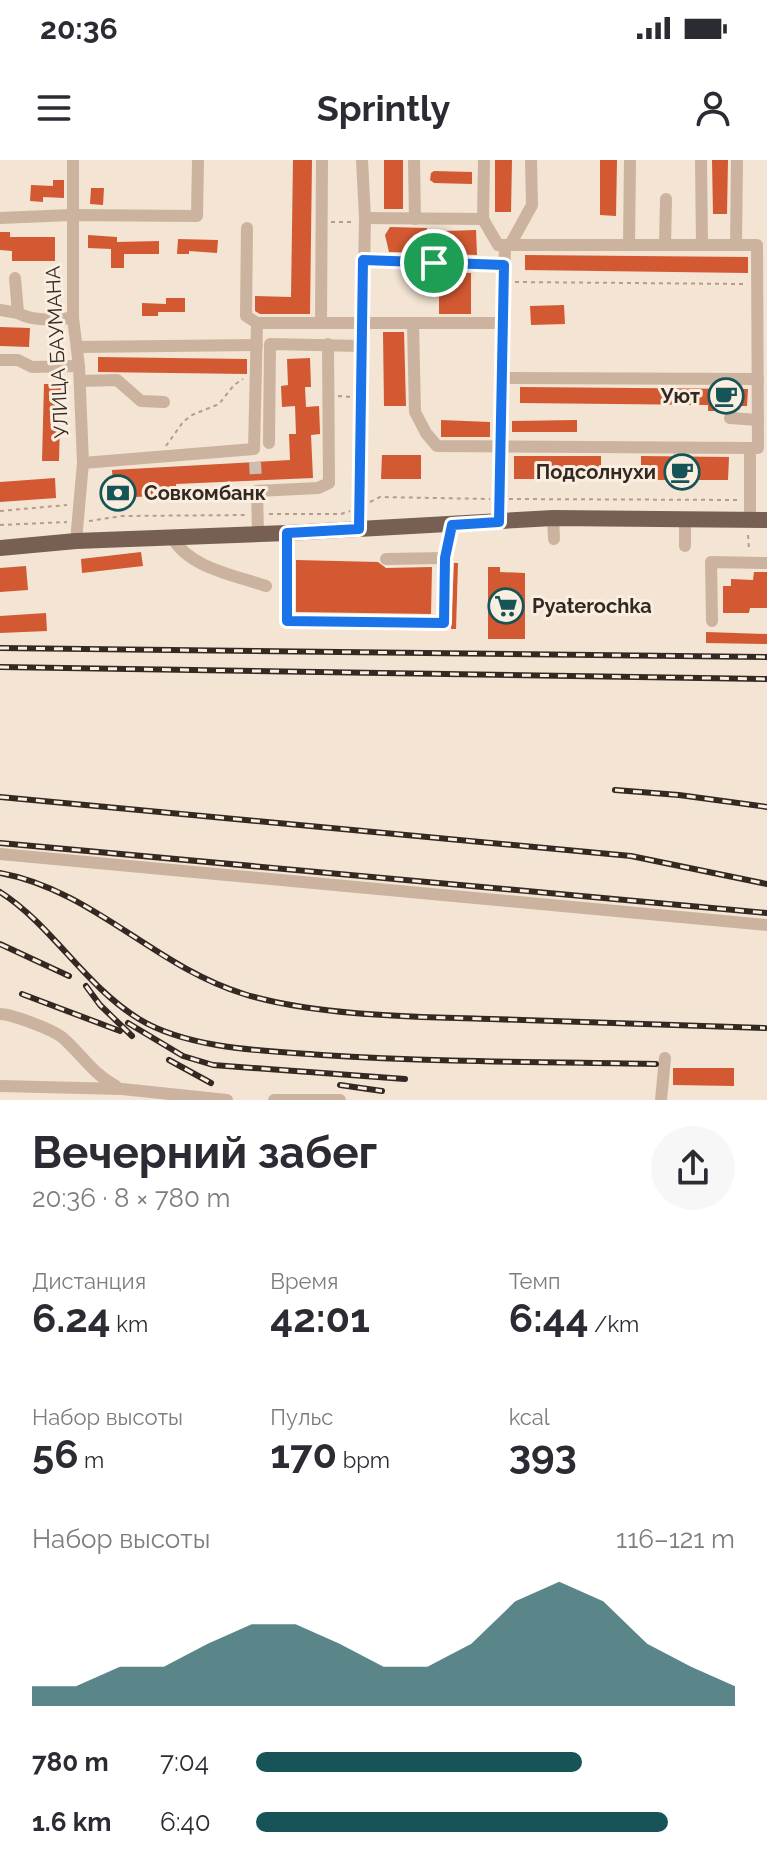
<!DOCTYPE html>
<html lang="ru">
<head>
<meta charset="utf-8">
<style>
  body { margin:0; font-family:Raleway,sans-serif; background:#f7f7f7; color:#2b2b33; height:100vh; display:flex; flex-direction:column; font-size:30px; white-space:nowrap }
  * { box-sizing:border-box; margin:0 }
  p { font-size:26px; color:#7c7c81 }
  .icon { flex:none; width:44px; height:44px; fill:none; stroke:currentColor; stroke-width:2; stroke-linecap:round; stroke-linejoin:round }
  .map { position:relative; height:940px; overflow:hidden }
  .side { display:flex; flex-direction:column; background:#fff; flex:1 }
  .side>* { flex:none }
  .pin { position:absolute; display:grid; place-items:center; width:68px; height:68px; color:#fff; margin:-34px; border:4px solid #fff; border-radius:50%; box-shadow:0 2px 8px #0007 }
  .round { display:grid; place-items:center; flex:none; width:84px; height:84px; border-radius:42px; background:#f7f7f7 }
  .head { display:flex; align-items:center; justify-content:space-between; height:136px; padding:0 32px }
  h1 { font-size:44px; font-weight:700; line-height:60px }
  .metrics { display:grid; grid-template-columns:repeat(3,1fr); gap:12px; height:136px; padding:8px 32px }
  .metrics div { display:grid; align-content:center }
  .metrics b { font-size:40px; font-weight:700 }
  .metrics small { font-size:22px; font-weight:400 }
  .metrics p { font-size:22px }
  .chart { height:224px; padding:16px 32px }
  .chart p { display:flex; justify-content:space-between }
  .chart svg { width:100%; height:144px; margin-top:8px; fill:#165458; opacity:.7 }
  ul { padding:0 32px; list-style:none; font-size:26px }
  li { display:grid; grid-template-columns:128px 96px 1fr; align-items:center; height:60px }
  li i { height:20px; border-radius:10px; background:#165458 }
  .status { display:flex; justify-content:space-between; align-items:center; height:56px; padding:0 40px; background:#fff; direction:ltr }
  .status svg { height:22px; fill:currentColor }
  header { display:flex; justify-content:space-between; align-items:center; height:104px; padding:0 32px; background:#fff; font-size:36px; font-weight:700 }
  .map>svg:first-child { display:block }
  .building { fill:#d25932 }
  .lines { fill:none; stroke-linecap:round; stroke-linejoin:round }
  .minor-tunnel { stroke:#cdbeb0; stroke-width:12; stroke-dasharray:12 6; stroke-linecap:butt }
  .path { stroke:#b79d89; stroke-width:2; stroke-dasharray:4 4; stroke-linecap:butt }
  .minor { stroke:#cbb39f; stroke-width:12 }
  .major { stroke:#775f53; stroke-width:16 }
  .rail-casing { stroke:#342823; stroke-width:6 }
  .rail { stroke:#faeee0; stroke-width:3; stroke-dasharray:9; stroke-linecap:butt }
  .route-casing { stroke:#fff; stroke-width:16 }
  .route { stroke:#1a73e8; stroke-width:10 }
  .labels { text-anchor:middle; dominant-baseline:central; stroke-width:6; stroke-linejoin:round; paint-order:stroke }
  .street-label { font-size:20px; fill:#342823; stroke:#faeee0 }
  .poi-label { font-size:20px; font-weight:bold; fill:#342823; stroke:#faeee0; text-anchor:end }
</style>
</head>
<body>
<div class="status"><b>20:36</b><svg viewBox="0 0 49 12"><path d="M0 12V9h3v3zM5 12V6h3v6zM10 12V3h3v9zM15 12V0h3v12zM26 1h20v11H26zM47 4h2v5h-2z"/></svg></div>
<header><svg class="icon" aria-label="menu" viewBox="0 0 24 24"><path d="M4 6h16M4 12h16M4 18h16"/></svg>Sprintly<svg class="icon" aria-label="person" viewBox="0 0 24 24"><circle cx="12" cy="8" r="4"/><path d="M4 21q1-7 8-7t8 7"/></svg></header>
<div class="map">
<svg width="767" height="940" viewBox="0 0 767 940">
  <rect width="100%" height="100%" fill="#f3e4d3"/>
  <g class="building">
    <polygon points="293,0 312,0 310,154 260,154 255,151 255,136 291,137"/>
    <rect x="384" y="0" width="19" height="49"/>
    <polygon points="495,0 512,0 511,52 495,52"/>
    <polygon points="600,0 617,0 616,56 600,55"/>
    <polygon points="712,0 728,0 727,54 713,54"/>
    <polygon points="434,11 472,12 472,24 434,23 430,20 431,13"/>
    <polygon points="53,20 64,20 64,38 43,37 43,42 30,41 31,25 53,26"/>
    <polygon points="91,28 104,28 103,45 90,44"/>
    <polygon points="390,67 427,68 427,93 389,92 385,75"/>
    <polygon points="476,70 477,95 445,94 445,71"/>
    <polygon points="0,72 10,72 10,77 55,77 55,101 12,101 12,91 0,90"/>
    <polygon points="88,75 117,77 117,82 159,81 159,94 124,94 124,108 111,108 111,89 88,88"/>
    <polygon points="178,79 218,80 217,93 189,91 189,94 177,94"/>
    <polygon points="525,95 748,97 748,113 525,110"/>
    <rect x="439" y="113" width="32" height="41"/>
    <polygon points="166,138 185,138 185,152 158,152 158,156 142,156 142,143 166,144"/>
    <polygon points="564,145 565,164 531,165 530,146"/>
    <polygon points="0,167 30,168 29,187 0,186"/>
    <polygon points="383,172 404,172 406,246 384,246"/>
    <polygon points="98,197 247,199 247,214 98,212"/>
    <polygon points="310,198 311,227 305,227 306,247 319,246 320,271 320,274 311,275 313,318 176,324 177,335 114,338 112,310 290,300 289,274 296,274 295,246 282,247 281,226 288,225 287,199"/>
    <polygon points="44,224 61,224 59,301 42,301"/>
    <polygon points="520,227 748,229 747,246 740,246 739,250 725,251 708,251 708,245 520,243"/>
    <polygon points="441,260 490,262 490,277 441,277"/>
    <polygon points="577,260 577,272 512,272 512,261"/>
    <polygon points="382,295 421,295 421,319 381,319"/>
    <rect x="514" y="296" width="87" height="23"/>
    <polygon points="641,296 729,297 728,320 641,320"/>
    <polygon points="55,318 56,338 0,342 0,322"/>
    <polygon points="141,392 143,406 82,413 81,399"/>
    <polygon points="296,400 378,402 386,408 432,407 431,454 296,452"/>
    <polygon points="454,403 458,403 456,469 451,469"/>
    <polygon points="26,406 28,430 0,432 0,408"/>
    <polygon points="488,407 500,407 500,412 525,413 525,479 488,479"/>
    <polygon points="754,412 767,412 767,448 750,448 749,453 723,453 723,426 731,426 731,419 753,420"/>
    <polygon points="46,453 47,471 0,473 0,456"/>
    <polygon points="706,472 767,474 767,484 706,483"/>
    <polygon points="673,908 734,908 734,926 673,925"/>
  </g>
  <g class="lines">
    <polyline class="minor-tunnel" points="255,302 256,320"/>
    <g class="path">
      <polyline points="331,62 352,62"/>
      <polyline points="515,122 744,124"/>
      <polyline points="338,236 351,237"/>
      <polyline points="166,286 183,262 192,255 219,244 234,225 243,219"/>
      <polyline points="509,339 738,340"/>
      <polyline points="370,342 380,337 490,339"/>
      <polyline points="0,351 67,345"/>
      <polyline points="269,354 341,354 350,351"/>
      <polyline points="89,361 122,356 246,355"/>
      <polyline points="0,365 67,362"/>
      <polyline points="748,375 749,390"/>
    </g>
    <g class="minor">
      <polyline points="73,0 73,158 79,206 83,303 76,381"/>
      <polyline points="414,0 415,59"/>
      <polyline points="701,0 702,85"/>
      <polyline points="0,58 71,55 197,56 198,0"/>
      <polyline points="365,58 483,59 498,85 505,85"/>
      <polyline points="483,59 484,0"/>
      <polyline points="247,68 246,156 257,163"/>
      <polyline points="510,85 532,45 531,0"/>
      <polyline points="629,85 630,0"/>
      <polyline points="665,85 666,39"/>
      <polyline points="736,85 737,0"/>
      <polyline points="363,100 504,105"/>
      <path d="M 15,118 L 18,153 C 34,162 54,159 73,158"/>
      <polyline points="0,150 18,153"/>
      <polyline points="321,163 322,0"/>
      <polyline points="413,163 415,252 426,273 437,286 750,288"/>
      <polyline points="77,187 257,185"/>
      <polyline points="0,200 18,200 32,207 79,206"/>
      <polyline points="502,218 758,219"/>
      <polyline points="80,221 117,220 141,241 164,242"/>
      <polyline points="730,258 758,260"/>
      <polyline points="269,283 270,184 361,186"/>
      <polyline points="83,303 254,289 257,163 503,163"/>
      <polyline points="553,358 554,379"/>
      <polyline points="499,362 505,85 757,85 758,288 750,288 750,360"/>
      <polyline points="359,369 365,58 362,0"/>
      <polyline points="258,373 257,331 318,328 329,323 328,184"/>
      <polyline points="287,373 287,461 444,463 445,398 452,365"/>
      <path d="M 172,377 C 189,408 234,415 266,426"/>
      <polyline points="685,386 685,358"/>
      <polyline points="386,399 445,398"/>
      <polyline points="712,461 711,402 767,403"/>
      <polyline points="0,694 767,765"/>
      <path d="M 0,854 C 11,854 55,870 64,879 C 82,895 94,915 116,926"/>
      <polyline points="0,926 122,929 227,940"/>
      <polyline points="274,940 340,940"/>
      <polyline points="661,940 665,898"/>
    </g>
    <polyline class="major" points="0,388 76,381 287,373 553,358 767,360"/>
    <defs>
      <g id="rail">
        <polyline points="0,488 767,497"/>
        <polyline points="0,507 767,519"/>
        <polyline points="615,630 679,635 767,647"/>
        <polyline points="0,637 631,696 767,724"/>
        <polyline points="0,683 767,753"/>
        <path d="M 0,713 C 93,730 155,807 244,834 C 315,856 416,857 491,859 C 583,862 674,865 765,868"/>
        <path d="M 0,732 C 52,765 84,825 139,859 C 188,889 265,891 322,895 C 433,902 544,902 656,904"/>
        <polyline points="0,784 69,816"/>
        <polyline points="86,826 100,845 132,876"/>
        <polyline points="22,834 120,871"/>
        <polyline points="128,863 183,896 213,905 405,919"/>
        <polyline points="169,900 211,923"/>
        <polyline points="340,925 382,931"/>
      </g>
    </defs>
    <use href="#rail" class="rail-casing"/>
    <use href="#rail" class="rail"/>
  </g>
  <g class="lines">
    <defs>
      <polygon id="route" points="363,100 504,105 499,362 452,365 445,398 444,463 287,461 287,373 359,369"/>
    </defs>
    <use href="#route" class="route-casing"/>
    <use href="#route" class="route"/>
  </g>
  <defs>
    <symbol id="cafe-ring" viewBox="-11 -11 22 22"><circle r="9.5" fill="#faeee0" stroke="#165458" stroke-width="1.5"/><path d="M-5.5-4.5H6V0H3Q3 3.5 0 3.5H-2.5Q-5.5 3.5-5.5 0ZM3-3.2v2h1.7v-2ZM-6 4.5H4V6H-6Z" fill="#165458"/></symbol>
    <symbol id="bank-ring" viewBox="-11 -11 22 22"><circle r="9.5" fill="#faeee0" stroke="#165458" stroke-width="1.5"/><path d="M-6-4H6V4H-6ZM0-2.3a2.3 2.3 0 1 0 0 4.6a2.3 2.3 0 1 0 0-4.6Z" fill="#165458"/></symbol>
    <symbol id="supermarket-ring" viewBox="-11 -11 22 22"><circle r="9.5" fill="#faeee0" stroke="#165458" stroke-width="1.5"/><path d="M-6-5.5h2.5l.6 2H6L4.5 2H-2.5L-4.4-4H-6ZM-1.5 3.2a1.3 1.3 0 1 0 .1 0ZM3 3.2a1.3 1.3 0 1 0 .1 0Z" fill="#165458"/></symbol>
  </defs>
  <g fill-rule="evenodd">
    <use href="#cafe-ring" x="706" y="216" width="40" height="40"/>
    <use href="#cafe-ring" x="662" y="292" width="40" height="40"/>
    <use href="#bank-ring" x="98" y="313" width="40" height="40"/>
    <use href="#supermarket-ring" x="486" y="426" width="40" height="40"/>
  </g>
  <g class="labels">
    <g class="street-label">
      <text transform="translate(57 192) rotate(-93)">УЛИЦА БАУМАНА</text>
    </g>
    <g class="poi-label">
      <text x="700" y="236">Уют</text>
      <text x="656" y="312">Подсолнухи</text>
      <text x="144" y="333" text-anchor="start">Совкомбанк</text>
      <text x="532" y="446" text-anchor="start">Pyaterochka</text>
    </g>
  </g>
</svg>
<div class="pin" style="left:434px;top:103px;background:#1e9e55"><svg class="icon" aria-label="arrive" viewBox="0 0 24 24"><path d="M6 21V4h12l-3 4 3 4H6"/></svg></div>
</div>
<section class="side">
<div class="head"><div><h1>Вечерний забег</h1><p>20:36 · 8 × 780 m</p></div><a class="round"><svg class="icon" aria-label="share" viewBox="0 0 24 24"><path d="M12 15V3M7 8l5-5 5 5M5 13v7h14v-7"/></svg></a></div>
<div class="metrics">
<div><p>Дистанция</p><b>6.24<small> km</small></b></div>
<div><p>Время</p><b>42:01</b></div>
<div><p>Темп</p><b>6:44<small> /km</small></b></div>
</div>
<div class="metrics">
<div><p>Набор высоты</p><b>56<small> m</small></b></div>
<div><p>Пульс</p><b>170<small> bpm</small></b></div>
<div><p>kcal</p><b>393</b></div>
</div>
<div class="chart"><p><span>Набор высоты</span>116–121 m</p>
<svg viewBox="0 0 160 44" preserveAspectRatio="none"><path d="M0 44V38L10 38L20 32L30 32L40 25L50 19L60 19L70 25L80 32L90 32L100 25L110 12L120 6L130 12L140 25L150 32L160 38V44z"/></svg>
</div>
<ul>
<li><b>780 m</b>7:04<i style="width:68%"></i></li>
<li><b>1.6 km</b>6:40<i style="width:86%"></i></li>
</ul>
</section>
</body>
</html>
